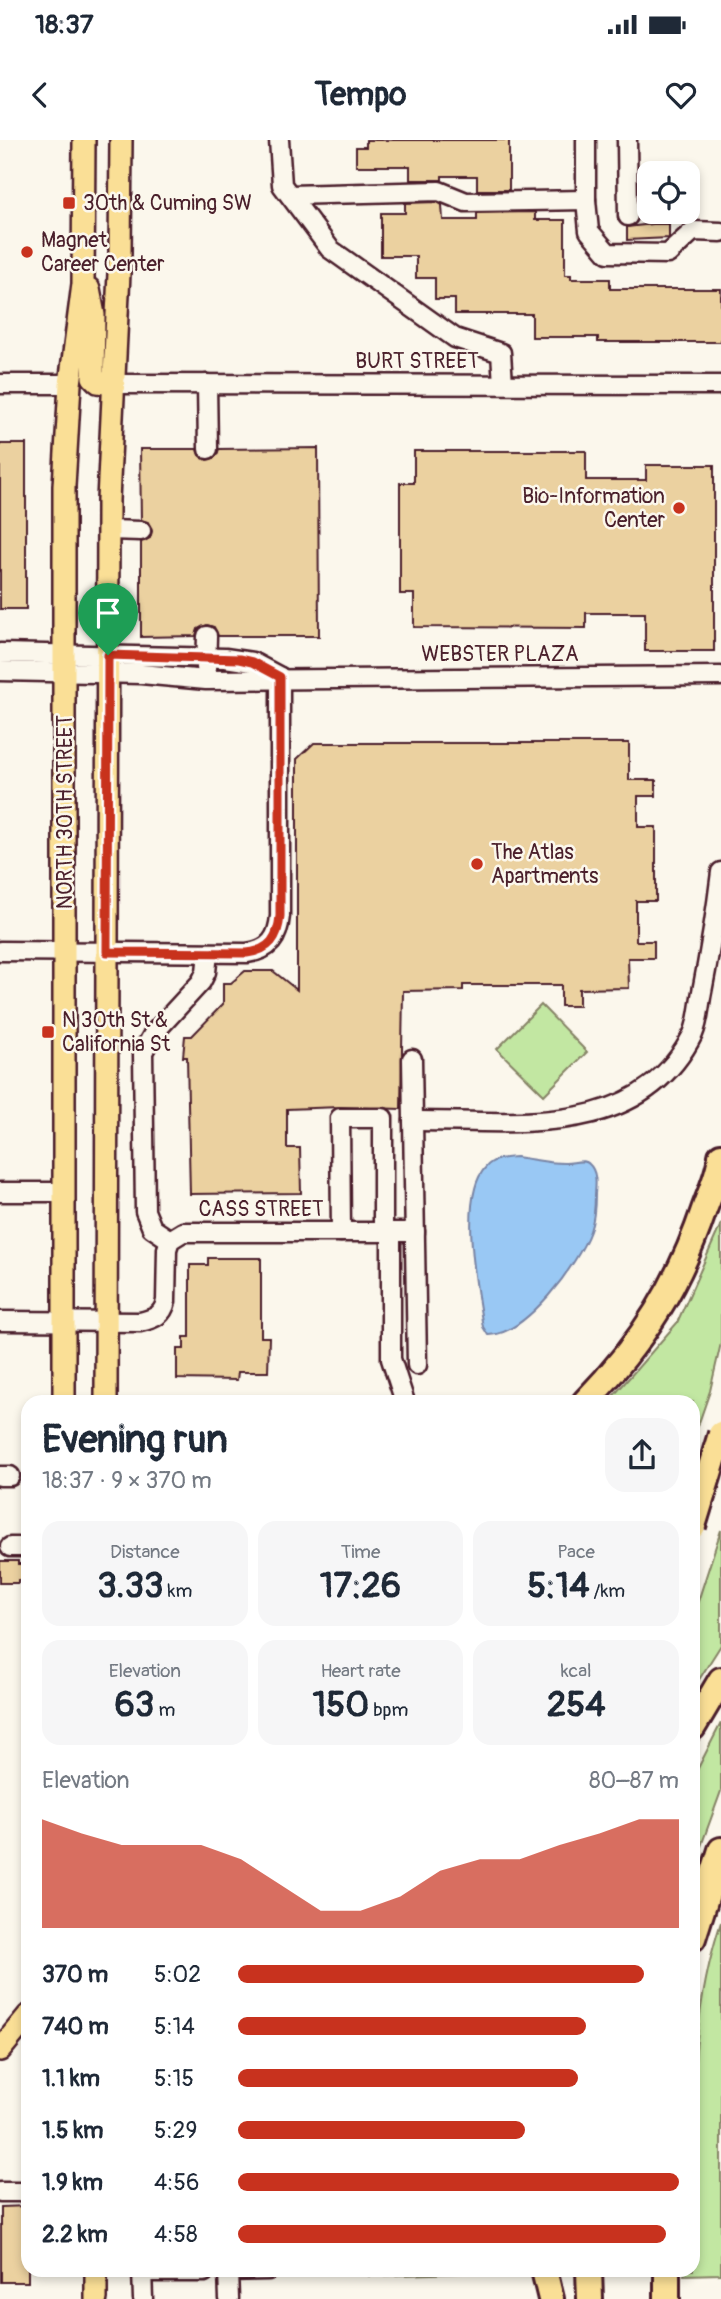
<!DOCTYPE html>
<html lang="en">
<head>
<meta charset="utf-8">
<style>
  body { margin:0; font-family:Pangolin,sans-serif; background:#f6f6f7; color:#1f2937; height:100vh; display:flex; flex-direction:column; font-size:26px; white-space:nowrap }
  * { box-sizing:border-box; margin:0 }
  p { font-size:23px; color:#747a83 }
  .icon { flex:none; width:38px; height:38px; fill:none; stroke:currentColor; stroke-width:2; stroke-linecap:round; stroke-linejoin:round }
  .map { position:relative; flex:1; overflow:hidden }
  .side { position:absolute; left:21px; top:1255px; width:679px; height:882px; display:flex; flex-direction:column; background:#fff; border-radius:21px; box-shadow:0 4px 10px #0003 }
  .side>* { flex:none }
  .fabs { position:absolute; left:637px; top:21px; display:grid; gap:14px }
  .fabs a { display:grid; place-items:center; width:63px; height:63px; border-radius:14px; background:#fff; box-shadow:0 4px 10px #0003; font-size:35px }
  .pin { position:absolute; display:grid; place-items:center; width:60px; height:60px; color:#fff; margin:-72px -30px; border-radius:50% 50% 50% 0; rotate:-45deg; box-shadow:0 0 7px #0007 }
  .pin .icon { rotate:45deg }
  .round { display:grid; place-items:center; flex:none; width:74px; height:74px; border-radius:21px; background:#f6f6f7 }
  .summary { display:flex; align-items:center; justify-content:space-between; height:119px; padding:0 21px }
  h1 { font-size:38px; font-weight:700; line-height:52px }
  .figures { display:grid; grid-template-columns:repeat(3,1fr); gap:10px; height:119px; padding:7px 21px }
  .figures div { display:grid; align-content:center; border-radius:18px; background:#f6f6f7; text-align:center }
  .figures b { font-size:35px; font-weight:700 }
  .figures small { font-size:19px; font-weight:400 }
  .figures p { font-size:19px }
  .chart { height:196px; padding:14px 21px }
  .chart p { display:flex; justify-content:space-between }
  .chart svg { width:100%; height:126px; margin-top:7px; fill:#c8321e; opacity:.7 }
  ul { padding:0 21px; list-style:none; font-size:23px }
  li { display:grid; grid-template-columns:112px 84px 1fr; align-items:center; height:52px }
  li i { height:18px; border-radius:9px; background:#c8321e }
  .status { display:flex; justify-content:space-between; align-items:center; height:49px; padding:0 35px; background:#fff; direction:ltr }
  .status svg { height:19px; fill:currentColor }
  header { display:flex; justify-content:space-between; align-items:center; height:91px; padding:0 21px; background:#fff; font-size:32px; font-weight:700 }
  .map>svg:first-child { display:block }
  .green { fill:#c2e7a2; stroke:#868366; stroke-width:2 }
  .water { fill:#99c8f4; stroke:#7984a4; stroke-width:2 }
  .building { fill:#ebd1a0; stroke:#4a1f2b; stroke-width:2 }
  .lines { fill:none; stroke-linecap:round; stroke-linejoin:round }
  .minor-casing { stroke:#4a1f2b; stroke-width:23 }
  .major-casing { stroke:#4a1f2b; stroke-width:26 }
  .highway-casing { stroke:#4a1f2b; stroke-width:30 }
  .minor { stroke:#fbf7ec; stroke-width:18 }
  .major { stroke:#fadf96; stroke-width:21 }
  .highway { stroke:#fadf96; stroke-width:24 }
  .highway-bridge-casing { stroke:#4a1f2b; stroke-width:30; stroke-linecap:butt }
  .highway-bridge { stroke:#fadf96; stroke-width:24 }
  .route-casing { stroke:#fff; stroke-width:14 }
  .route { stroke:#c8321e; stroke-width:9 }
  .poi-dot { fill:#c8321e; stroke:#fbf7ec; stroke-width:2.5 }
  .labels { text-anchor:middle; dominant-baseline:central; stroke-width:5; stroke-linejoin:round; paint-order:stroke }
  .poi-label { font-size:21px; fill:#4a1f2b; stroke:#fbf7ec; text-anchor:start }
  .street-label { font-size:21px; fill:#4a1f2b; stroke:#fbf7ec }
</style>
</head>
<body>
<div class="status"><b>18:37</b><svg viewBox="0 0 49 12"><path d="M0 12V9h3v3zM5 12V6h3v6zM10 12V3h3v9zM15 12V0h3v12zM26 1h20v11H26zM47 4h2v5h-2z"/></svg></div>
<header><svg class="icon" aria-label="back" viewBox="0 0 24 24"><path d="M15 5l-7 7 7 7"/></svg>Tempo<svg class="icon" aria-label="heart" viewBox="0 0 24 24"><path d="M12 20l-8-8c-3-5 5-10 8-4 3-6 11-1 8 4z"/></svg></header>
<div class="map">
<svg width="721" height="2159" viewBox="0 0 721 2159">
  <rect width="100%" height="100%" fill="#fbf7ec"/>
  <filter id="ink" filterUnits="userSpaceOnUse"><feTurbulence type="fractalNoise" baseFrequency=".0143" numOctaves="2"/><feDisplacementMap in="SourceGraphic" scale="14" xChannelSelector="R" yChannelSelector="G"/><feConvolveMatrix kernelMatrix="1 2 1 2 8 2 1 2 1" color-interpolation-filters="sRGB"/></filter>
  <g filter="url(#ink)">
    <g class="green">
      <polygon points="541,865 587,912 544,955 497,909"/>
      <polygon points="721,1084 721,1203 710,1251 693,1300 693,1262 608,1262 677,1183"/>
      <polygon points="721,1390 721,1505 693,1549 693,1477"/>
      <polygon points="721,1583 721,1651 693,1728 693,1638"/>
      <path d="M 721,1782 L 721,2134 L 684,2135 L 685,2130 L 693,2130 C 693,2013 684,1894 721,1782 Z"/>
      <polygon points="369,2130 529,2130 530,2131 369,2136"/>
    </g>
    <path class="water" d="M 516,1017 C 532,1019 548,1023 564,1023 C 571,1024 584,1018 589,1024 C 597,1031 596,1044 595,1054 C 595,1066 594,1080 590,1091 C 578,1124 525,1196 488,1195 L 483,1187 C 477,1150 458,1055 486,1027 C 493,1018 505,1018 516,1017 Z"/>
    <g class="building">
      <polygon points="366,0 509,0 509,50 477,50 477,36 442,36 442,40 410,40 410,26 356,26 356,7 366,7"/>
      <polygon points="437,62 442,65 443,80 477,80 477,73 535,72 535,80 565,80 565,135 571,135 571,139 610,139 610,149 721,149 721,202 598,202 598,197 532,197 532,174 455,174 455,159 435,159 435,138 416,138 416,116 381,116 381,73 405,73 405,63"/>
      <polygon points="653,84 669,84 669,98 627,100 627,87"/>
      <rect x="0" y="304" width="26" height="165"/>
      <polygon points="318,308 319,496 218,496 214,487 207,485 198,489 196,496 141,497 141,402 150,398 152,391 148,382 141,380 140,309 197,309 199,315 207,320 214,318 219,309"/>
      <polygon points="414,311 586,311 586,340 646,340 646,325 714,325 714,511 645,511 645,473 586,473 586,488 414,487 414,454 400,454 400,343 414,343"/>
      <polygon points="314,603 629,603 629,640 656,640 656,656 638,656 638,687 656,687 656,761 636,761 636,801 654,801 654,818 628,818 629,848 579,849 579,866 561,866 561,845 463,845 463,850 403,851 401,969 340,967 287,969 287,1008 300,1008 301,1053 190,1054 187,917 183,917 185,896 192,896 223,864 223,843 231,843 245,831 273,831 297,850 297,619"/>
      <polygon points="208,1118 261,1118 261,1197 269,1197 268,1232 238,1232 237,1240 177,1239 177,1209 184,1209 184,1197 190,1197 190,1125 208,1125"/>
      <polygon points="0,1421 18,1421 18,1424 27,1424 28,1440 18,1440 18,1443 0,1443"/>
      <polygon points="28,2066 28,2142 1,2142 1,2067"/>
    </g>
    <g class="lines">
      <defs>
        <g id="minor">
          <polyline points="279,0 282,45 330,109 455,198 501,213 503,244"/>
          <polyline points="586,0 586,60 589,91 608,113 668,114 693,91 721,92"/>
          <polyline points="627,0 628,76"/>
          <polyline points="290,55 439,51 466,62 586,60"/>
          <polyline points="0,244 70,244"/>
          <polyline points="113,244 721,245"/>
          <polyline points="207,244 208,309"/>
          <polyline points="109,390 141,391"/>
          <polyline points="0,513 225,518 252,522 280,537"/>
          <polyline points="206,528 207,496"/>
          <polyline points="0,531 141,534 206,540 721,536"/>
          <path d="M 0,811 L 247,813 C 270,810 278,798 280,776 L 280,537"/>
          <polyline points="412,919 417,1225"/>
          <path d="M 413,981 C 514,980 639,1002 693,894 C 698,883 699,869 701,857 C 709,816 716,774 721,732"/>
          <polyline points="0,1052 63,1052"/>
          <polyline points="341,1092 340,978 383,978 383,1092"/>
          <polyline points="391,1092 391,1219 405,1262"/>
          <polyline points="170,1100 152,1088 145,1071 143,912 153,894 201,842 206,832 208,813"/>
          <path d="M 0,1181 L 140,1182 C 154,1179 163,1175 166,1161 L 167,1109 L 170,1100 L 183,1092 L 415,1092"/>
          <polyline points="0,1336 10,1336"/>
          <polyline points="10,1407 28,1407"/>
          <polyline points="0,2052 28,2052"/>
          <polyline points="142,2130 143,2159"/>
          <polyline points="142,2132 204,2132"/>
          <polyline points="229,2159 228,2131 268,2130"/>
        </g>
        <g id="major">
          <polyline points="89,149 94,175 93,237 98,242 113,244"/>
          <polyline points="64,1262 64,346 70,244 83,144 84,0"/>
          <polyline points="106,1262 108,360 120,113 121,0"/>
          <polyline points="0,1910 28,1876"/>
          <polyline points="96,2159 96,2130"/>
        </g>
        <g id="highway">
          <path d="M 585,1262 C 642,1203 679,1145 705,1067 C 711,1051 719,1034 721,1016"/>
          <polyline points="693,1587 721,1540"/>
          <polyline points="693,1798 721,1710"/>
          <polyline points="544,2130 551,2159"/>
          <polyline points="589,2130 590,2159"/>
          <polyline points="667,2159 667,2130"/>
        </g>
      </defs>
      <use href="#minor" class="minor-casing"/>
      <use href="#major" class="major-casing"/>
      <use href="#highway" class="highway-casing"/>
      <use href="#minor" class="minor"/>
      <use href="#major" class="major"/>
      <use href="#highway" class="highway"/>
      <defs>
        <polyline id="highway-bridge" points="693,1386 721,1294"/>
      </defs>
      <use href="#highway-bridge" class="highway-bridge-casing"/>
      <use href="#highway-bridge" class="highway-bridge"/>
    </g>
  </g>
  <g class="lines" filter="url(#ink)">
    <defs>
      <path id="route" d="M 108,515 L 239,519 L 252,522 L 280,537 L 280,776 C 278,798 270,810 247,813 L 107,812 Z"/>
    </defs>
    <use href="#route" class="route-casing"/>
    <use href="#route" class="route"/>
  </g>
  <g class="poi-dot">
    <rect x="62" y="56" width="14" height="14" rx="3.5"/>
    <circle cx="27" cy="112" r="7"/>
    <circle cx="679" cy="368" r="7"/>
    <circle cx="477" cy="724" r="7"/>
    <rect x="41" y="885" width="14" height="14" rx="3.5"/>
  </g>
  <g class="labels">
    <g class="poi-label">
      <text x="83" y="63">30th &amp; Cuming SW</text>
      <text x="41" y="100">Magnet<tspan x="41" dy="24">Career Center</tspan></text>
      <text x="665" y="356" text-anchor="end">Bio-Information<tspan x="665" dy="24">Center</tspan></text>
      <text x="491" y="712">The Atlas<tspan x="491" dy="24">Apartments</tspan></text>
      <text x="62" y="880">N 30th St &amp;<tspan x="62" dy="24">California St</tspan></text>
    </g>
    <g class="street-label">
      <text x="417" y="221">BURT STREET</text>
      <text x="500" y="514">WEBSTER PLAZA</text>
      <text transform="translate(65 672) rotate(-90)">NORTH 30TH STREET</text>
      <text x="261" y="1069">CASS STREET</text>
    </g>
  </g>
</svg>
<div class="fabs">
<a><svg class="icon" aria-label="locate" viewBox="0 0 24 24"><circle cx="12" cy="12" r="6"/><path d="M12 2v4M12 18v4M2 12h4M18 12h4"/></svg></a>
</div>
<div class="pin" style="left:108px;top:515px;background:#1e9e55"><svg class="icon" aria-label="arrive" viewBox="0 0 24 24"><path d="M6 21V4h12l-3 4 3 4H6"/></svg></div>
<section class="side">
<div class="summary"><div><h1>Evening run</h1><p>18:37 · 9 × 370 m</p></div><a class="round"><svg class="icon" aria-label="share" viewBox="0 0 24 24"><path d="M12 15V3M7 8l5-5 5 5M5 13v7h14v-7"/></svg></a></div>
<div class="figures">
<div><p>Distance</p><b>3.33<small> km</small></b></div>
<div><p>Time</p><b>17:26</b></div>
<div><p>Pace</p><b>5:14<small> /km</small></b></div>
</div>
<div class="figures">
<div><p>Elevation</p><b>63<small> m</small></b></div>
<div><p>Heart rate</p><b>150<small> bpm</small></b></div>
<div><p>kcal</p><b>254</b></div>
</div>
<div class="chart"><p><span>Elevation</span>80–87 m</p>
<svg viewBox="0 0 160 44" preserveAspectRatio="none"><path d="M0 44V6L10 11L20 15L30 15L40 15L50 20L60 29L70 38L80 38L90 33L100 24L110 20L120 20L130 15L140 11L150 6L160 6V44z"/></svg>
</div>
<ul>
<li><b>370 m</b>5:02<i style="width:92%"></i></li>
<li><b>740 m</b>5:14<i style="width:79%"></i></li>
<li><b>1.1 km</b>5:15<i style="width:77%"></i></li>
<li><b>1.5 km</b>5:29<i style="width:65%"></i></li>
<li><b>1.9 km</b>4:56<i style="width:100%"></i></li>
<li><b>2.2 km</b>4:58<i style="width:97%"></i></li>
</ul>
</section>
</div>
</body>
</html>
